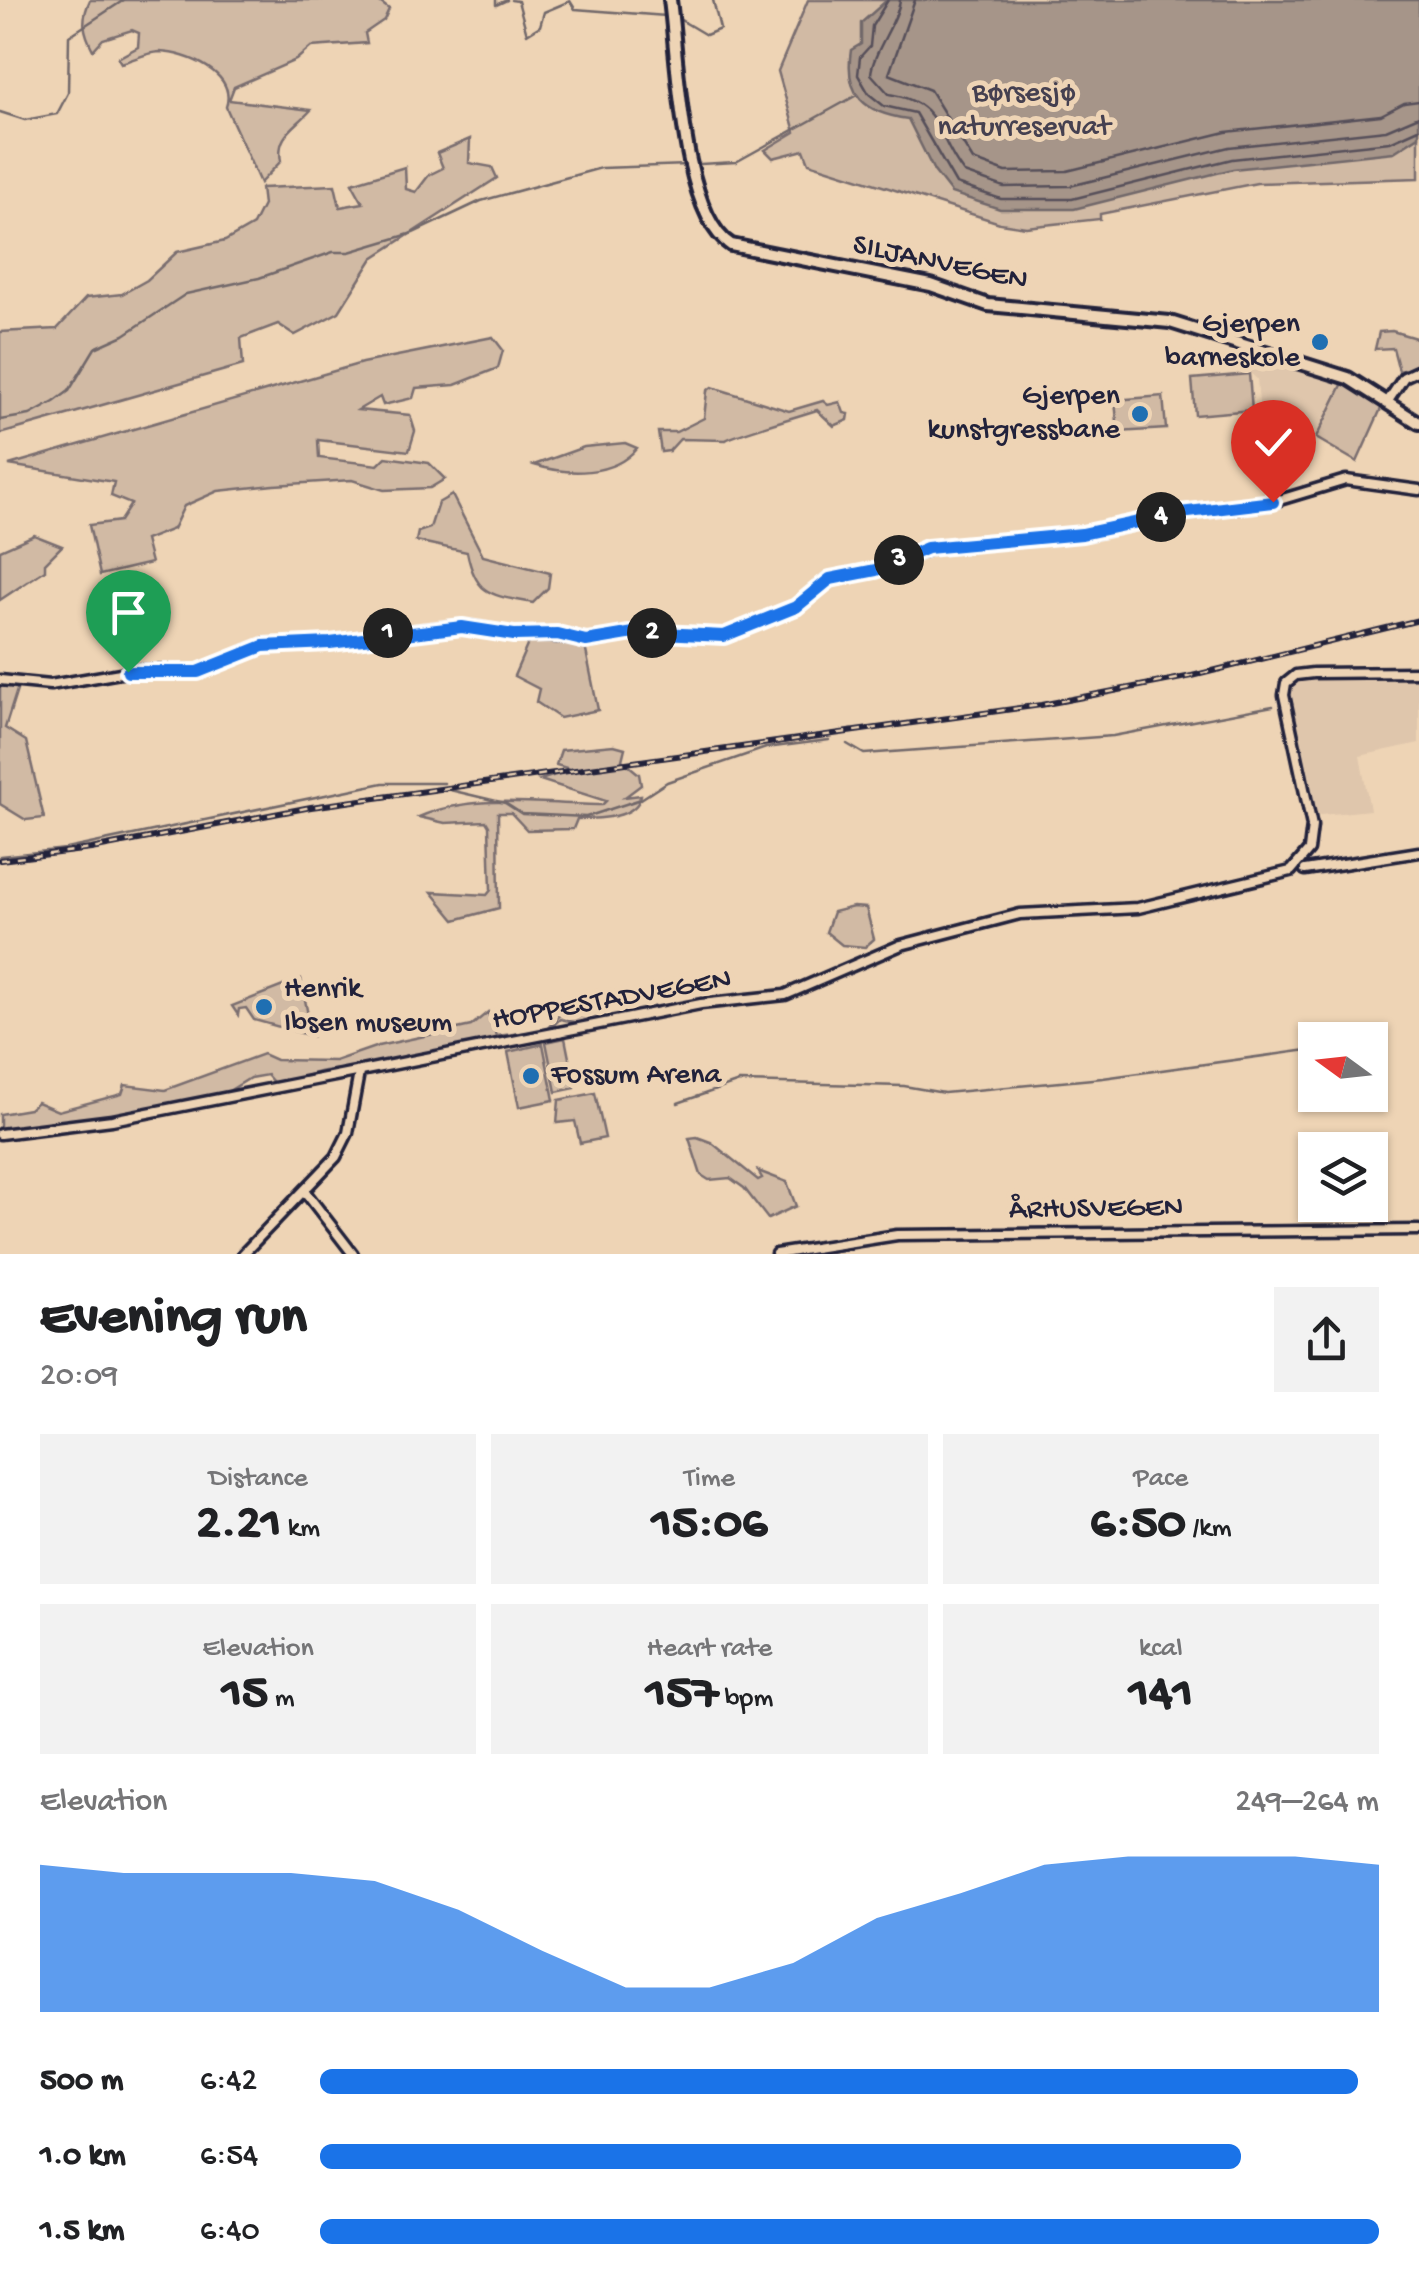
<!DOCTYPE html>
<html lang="en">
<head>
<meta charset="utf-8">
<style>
  body { margin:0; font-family:"Gochi Hand",sans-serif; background:#f2f2f2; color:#202124; height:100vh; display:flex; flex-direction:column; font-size:38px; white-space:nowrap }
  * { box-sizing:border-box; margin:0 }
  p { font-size:32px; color:#757577 }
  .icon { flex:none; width:55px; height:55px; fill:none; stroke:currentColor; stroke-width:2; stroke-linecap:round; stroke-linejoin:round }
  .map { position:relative; height:1254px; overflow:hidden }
  .side { display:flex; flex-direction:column; background:#fff; flex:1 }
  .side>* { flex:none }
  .needle { width:65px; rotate:285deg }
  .fabs { position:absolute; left:1298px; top:1022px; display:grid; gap:20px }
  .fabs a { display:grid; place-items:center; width:90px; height:90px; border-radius:0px; background:#fff; box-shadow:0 2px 8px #0004; font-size:50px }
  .pin { position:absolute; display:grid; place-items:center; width:85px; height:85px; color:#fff; margin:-102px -42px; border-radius:50% 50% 50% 0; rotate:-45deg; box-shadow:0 0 10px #0007 }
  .pin .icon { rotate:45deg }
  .km { position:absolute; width:50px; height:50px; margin:-25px; border-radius:50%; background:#222; color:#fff; font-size:28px; line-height:50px; text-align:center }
  .round { display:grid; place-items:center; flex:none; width:105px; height:105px; border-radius:0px; background:#f2f2f2 }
  .headline { display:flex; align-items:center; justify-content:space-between; height:170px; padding:0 40px }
  h1 { font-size:55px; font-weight:800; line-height:75px }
  .metrics { display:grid; grid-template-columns:repeat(3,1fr); gap:15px; height:170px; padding:10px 40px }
  .metrics div { display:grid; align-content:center; border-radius:0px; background:#f2f2f2; text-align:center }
  .metrics b { font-size:50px; font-weight:800 }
  .metrics small { font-size:28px; font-weight:400 }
  .metrics p { font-size:28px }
  .chart { height:280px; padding:20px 40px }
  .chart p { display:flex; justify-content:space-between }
  .chart svg { width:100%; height:180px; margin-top:10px; fill:#1a73e8; opacity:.7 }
  ul { padding:0 40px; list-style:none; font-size:32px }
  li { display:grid; grid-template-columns:160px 120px 1fr; align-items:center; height:75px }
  li i { height:25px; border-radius:12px; background:#1a73e8 }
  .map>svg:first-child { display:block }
  .built { fill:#dfc6ac }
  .green { fill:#d1baa4; stroke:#7a6e70; stroke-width:2.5 }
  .water { fill:#a69589; stroke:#71676a; stroke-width:2.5 }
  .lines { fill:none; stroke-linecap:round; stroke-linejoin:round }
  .shore { stroke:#57505a; stroke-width:2.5 }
  .stream { stroke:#71676a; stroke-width:2.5 }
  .secondary-casing { stroke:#22223b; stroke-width:15 }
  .primary-casing { stroke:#22223b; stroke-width:18 }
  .secondary { stroke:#eed4b5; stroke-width:8 }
  .primary { stroke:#eed4b5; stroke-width:10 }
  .rail-casing { stroke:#22223b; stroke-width:6 }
  .rail { stroke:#eed4b5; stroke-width:2.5; stroke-dasharray:8; stroke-linecap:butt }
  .route-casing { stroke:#fff; stroke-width:20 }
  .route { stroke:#1a73e8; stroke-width:12 }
  .poi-dot { fill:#1f6fb2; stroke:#eed4b5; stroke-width:4 }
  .labels { text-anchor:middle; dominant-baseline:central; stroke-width:10; stroke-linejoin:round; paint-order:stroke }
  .park-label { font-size:30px; fill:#454050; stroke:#eed4b5 }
  .street-label { font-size:30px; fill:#22223b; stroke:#eed4b5 }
  .poi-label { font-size:30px; fill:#22223b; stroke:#eed4b5; text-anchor:end }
</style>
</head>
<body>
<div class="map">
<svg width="1419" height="1254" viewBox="0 0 1419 1254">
  <rect width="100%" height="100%" fill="#eed4b5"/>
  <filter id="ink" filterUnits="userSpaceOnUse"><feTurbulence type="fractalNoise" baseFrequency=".01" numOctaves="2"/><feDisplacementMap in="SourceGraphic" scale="20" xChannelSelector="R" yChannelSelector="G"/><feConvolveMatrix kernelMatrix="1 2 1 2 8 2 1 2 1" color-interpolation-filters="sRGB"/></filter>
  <g filter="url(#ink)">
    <g class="built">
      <polygon points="1256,349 1344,381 1313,445 1295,436 1291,442 1248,423 1259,403 1257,379 1249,372"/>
      <polygon points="1419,672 1419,743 1360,756 1370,810 1311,816 1285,686 1293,677"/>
    </g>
    <g class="green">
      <path d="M 90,0 L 377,0 L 389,9 L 384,20 L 365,33 L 367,43 L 311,47 L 296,60 L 234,87 L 229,100 L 311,110 C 295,128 276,135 281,161 L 260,183 L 226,107 C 237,73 187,53 160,52 C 148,52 133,60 121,63 L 118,58 L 138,47 L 139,33 L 132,30 L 103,39 L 93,50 C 83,31 81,19 90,0 Z"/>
      <polygon points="808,0 1419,0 1419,178 1257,183 1100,214 1100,219 1026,227 1000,223 809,163 804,150 773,158 765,150 795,132 778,71"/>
      <polygon points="470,139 469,163 492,167 497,178 373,258 339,312 295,335 278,324 241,338 243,365 0,434 0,332 57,329 86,298 122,294 147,280 177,252 225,241 253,225 263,205 261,188 335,185 340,207 363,203 352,183 405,167 406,189 416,192 429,175 443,168 437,153"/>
      <polygon points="1392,331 1419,339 1419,366 1399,371 1393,348 1375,349 1379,332"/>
      <polygon points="493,337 503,350 498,368 455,385 416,388 413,398 383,405 380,397 358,410 410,415 415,431 409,451 318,440 319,458 378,465 386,457 429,463 445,479 430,488 384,490 352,480 274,485 218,491 184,506 173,529 145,540 151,563 100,575 89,525 120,521 131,504 111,496 114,482 9,465 362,363"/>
      <polygon points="1249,374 1252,410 1195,415 1192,379"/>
      <polygon points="1344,381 1384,402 1357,462 1316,438"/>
      <path d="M 712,387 L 789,411 L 823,401 L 828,405 L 840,402 L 844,413 L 849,414 L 848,420 L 834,426 L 817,410 C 805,414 730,436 726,440 L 680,439 L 669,451 L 661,452 L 658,432 L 676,432 L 704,418 L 707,391 Z"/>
      <polygon points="1163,396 1166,429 1118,432 1115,400"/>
      <path d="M 625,443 L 637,448 C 613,477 567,475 534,465 L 584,447 Z"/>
      <path d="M 452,495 L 483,556 L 550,573 L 548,588 L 533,603 C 492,595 476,597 467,552 L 416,541 L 418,532 L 430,528 L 438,503 Z"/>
      <polygon points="34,535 62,546 45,563 45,570 0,600 0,550"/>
      <polygon points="529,641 585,646 598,710 560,718 536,702 539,689 514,676"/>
      <polygon points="0,686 18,687 5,728 26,741 44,818 26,820 0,804"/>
      <path d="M 614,745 L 625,748 L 622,760 L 639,774 L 641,785 L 625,797 L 641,795 C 637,819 598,819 577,819 L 573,829 L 527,830 L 511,813 L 498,813 L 499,908 L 455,920 L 432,892 L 487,895 L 491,890 L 489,826 L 486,821 L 445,823 L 419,817 C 475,792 543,805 602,805 L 606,801 L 540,780 L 565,772 L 567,768 L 556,765 L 561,750 Z"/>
      <polygon points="853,907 866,908 874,939 865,947 842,945 826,932 833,912"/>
      <polygon points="301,979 312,1036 254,1020 246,1008 239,1009 238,1015 232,1006"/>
      <path d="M 584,1009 L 588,1018 L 582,1024 L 560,1019 L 547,1031 C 472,1042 398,1063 324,1071 C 306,1074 290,1084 273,1082 L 267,1075 L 250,1078 L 224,1094 L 101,1119 L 0,1130 L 0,1114 L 29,1109 L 37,1102 L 58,1111 L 122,1094 L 125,1085 L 165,1090 L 263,1054 L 276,1060 L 335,1061 L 378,1046 L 471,1026 L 488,1012 L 497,1036 L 546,1030 L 561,1013 Z"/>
      <polygon points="565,1038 575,1088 556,1092 546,1042"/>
      <polygon points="543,1044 554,1100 519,1107 508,1052"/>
      <polygon points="595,1093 605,1138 580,1143 575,1121 557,1123 559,1100"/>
      <polygon points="697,1137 711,1142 758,1180 762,1178 758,1171 787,1182 796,1206 768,1219 744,1188 730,1178 709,1180 701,1175 689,1138"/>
    </g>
    <path class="water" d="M 887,0 L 1419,0 L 1419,136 L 1394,152 L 1233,169 L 1074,209 L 1000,209 L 951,193 L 934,171 L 908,119 C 864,113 844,95 851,50 L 861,44 L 861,23 Z"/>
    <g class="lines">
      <g class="shore">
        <polyline points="888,0 872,26 870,46 860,57 858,75 869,94 884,106 915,113 956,184 1001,199 1072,199 1232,159 1390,142 1419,129"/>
        <path d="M 900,0 C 899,19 872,54 871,74 L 889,94 C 944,103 934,135 964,173 L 1004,187 L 1070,186 L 1229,147 L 1386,130 L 1419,116"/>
        <polyline points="915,0 889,74 930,90 973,160 1006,172 1067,171 1226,132 1381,115 1404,103 1419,101"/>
      </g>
      <g class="stream">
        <polyline points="496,0 496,5 507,0"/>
        <polyline points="511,0 518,1 527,34 540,26 544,12 570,1 575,9 666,16"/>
        <polyline points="674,16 706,35 720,29 713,0"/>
        <polyline points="0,112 25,120 57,114 68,93 69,36 124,0"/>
        <polyline points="700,164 736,162 857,95"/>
        <polyline points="0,420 30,415 54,402 69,391 95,348 124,335 186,294 259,278 333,252 349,252 413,233 481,201 601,168 688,165"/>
        <polyline points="847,744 864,754 1113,736 1273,706"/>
        <polyline points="450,790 505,803 522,814 586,817 641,799 667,782 766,748 829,740"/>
        <polyline points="0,856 66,849 383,783 444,783"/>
        <polyline points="678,1103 739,1082 904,1086 944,1093 1103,1078 1315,1049"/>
      </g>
      <defs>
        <g id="secondary">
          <polyline points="1388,401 1404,377 1419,370"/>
          <polyline points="0,680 50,685 138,670 198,672 263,645 330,643 443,628 473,627 514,635 557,634 590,641 634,632 725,636 796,607 827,580 875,570 935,547 1093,533 1180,513 1266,504 1346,480 1419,490"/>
          <polyline points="1305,870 1419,852"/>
          <polyline points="0,1134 112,1120 701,1004 785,995 901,945 1020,914 1138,908 1291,871 1309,850 1312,826 1284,695 1286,683 1296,675 1313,673 1419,672"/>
          <polyline points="306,1193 353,1254"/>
          <polyline points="243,1254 336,1157 348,1133 359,1073"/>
          <polyline points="776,1254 897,1235 1419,1230"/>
        </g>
        <path id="primary" d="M 670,0 C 678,58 681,214 731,245 L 931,285 L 988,305 L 1170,322 L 1348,378 L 1419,423"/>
      </defs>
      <use href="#secondary" class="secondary-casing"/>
      <use href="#primary" class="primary-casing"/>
      <use href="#secondary" class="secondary"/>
      <use href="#primary" class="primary"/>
      <defs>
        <polyline id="rail" points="0,860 91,849 311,807 1041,705 1192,676 1419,620"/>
      </defs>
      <use href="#rail" class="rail-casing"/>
      <use href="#rail" class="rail"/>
    </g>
  </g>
  <g class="lines" filter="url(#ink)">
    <defs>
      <polyline id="route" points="128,672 198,672 263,646 330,643 462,627 514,635 557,634 586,641 640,632 724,636 796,607 830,579 876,570 927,548 1082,534 1180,513 1273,502"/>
    </defs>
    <use href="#route" class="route-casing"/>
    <use href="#route" class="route"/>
  </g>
  <g class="poi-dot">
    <circle cx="1320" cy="342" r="10"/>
    <circle cx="1140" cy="414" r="10"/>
    <circle cx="264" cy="1007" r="10"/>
    <circle cx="531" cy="1076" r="10"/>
  </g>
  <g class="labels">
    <g class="park-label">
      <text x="1024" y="94">Børsesjø<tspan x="1024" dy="34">naturreservat</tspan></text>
    </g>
    <g class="street-label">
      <text transform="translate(940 264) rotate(12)">SILJANVEGEN</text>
      <text transform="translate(612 1001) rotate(-10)">HOPPESTADVEGEN</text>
      <text transform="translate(1096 1210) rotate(-1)">ÅRHUSVEGEN</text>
    </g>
    <g class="poi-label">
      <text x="1300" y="325">Gjerpen<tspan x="1300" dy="34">barneskole</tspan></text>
      <text x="1120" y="397">Gjerpen<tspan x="1120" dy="34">kunstgressbane</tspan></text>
      <text x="284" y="990" text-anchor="start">Henrik<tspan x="284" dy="34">Ibsen museum</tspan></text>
      <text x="551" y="1076" text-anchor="start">Fossum Arena</text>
    </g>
  </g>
</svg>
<div class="fabs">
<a><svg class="needle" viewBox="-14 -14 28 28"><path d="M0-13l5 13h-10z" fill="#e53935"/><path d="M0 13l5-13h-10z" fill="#757577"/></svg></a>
<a><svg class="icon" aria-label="layers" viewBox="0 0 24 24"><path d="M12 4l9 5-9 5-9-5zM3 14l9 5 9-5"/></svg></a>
</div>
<div class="pin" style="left:128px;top:672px;background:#1e9e55"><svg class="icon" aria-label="arrive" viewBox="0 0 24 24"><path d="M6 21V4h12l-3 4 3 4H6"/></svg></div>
<div class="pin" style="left:1273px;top:502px;background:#d93025"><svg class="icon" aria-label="check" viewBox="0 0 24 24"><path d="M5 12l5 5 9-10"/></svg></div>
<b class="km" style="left:388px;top:633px">1</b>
<b class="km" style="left:652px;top:633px">2</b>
<b class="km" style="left:899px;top:560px">3</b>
<b class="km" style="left:1161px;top:517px">4</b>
</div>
<section class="side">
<div class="headline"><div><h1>Evening run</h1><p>20:09</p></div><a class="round"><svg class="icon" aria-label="share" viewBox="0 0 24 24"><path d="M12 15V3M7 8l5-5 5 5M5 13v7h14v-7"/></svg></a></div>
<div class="metrics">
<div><p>Distance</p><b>2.21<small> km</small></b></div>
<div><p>Time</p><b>15:06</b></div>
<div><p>Pace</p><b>6:50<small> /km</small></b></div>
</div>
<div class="metrics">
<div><p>Elevation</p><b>15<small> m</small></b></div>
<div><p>Heart rate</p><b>157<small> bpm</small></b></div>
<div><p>kcal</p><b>141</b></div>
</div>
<div class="chart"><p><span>Elevation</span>249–264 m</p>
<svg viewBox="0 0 160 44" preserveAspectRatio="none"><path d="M0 44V8L10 10L20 10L30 10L40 12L50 19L60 29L70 38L80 38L90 32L100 21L110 15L120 8L130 6L140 6L150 6L160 8V44z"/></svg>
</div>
<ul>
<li><b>500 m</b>6:42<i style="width:98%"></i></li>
<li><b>1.0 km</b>6:54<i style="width:87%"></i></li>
<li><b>1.5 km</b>6:40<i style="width:100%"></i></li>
</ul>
</section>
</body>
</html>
